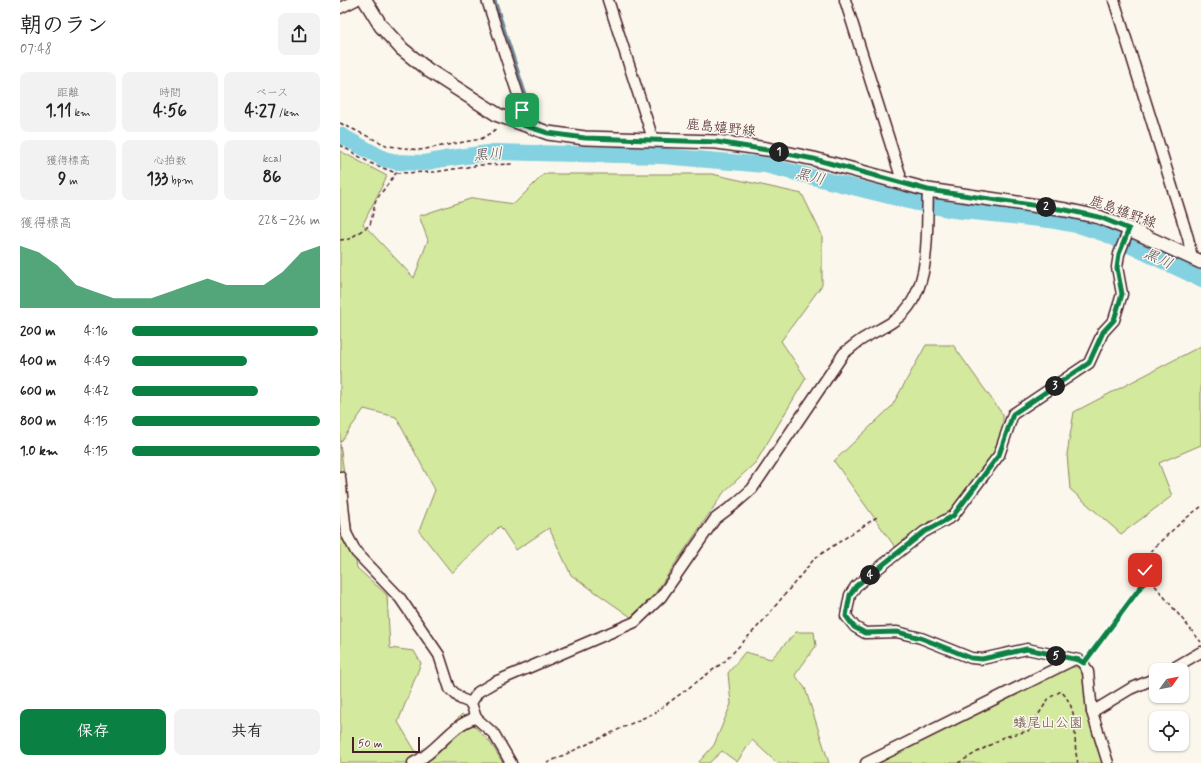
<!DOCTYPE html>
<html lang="ja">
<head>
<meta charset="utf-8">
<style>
  body { margin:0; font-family:Mynerve,"Klee One",sans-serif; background:#f2f2f2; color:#222; height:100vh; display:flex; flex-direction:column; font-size:15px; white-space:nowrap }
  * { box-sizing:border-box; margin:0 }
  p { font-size:13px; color:#767676 }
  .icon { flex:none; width:22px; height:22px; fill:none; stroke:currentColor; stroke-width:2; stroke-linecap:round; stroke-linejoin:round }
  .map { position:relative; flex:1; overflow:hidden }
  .sheet { display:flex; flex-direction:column; background:#fff; width:340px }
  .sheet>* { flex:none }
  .needle { width:26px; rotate:57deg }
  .buttons { position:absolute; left:809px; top:663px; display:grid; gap:8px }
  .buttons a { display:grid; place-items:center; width:40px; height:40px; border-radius:8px; background:#fff; box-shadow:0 1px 3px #0004; font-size:20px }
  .scale { position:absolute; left:12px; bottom:10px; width:68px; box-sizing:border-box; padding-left:4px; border:2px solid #4a1f2b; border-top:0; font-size:11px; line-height:14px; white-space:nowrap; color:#4a1f2b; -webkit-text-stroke:3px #fbf7ec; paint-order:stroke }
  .pin { position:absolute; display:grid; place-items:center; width:34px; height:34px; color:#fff; margin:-17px; border-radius:8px; box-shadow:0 2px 6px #0006 }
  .km { position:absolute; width:20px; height:20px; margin:-10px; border-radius:50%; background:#222; color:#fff; font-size:11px; line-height:20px; text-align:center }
  .round { display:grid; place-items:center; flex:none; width:42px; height:42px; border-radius:8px; background:#f2f2f2 }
  .summary { display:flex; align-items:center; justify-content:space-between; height:68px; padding:0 20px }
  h1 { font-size:22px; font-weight:800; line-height:30px }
  .figures { display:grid; grid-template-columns:repeat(3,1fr); gap:6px; height:68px; padding:4px 20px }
  .figures div { display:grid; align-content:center; border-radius:8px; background:#f2f2f2; text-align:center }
  .figures b { font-size:17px; font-weight:800 }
  .figures small { font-size:11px; font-weight:400 }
  .figures p { font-size:11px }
  .chart { height:112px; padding:8px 20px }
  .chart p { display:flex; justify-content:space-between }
  .chart svg { width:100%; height:72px; margin-top:4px; fill:#0b8043; opacity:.7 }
  .action { display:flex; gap:8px; margin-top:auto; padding:8px 20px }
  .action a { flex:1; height:46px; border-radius:8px; background:#0b8043; color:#fff; font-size:16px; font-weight:800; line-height:46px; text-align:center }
  .action a+a { background:#f2f2f2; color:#222 }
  ul { padding:0 20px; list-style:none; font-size:13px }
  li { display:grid; grid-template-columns:64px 48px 1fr; align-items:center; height:30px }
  li i { height:10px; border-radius:5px; background:#0b8043 }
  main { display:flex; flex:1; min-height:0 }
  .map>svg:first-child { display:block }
  .green { fill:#d3e99e; stroke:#8e8464 }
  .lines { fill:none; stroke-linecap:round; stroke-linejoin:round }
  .stream { stroke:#6c8a98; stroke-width:2.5 }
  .river { stroke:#83d1e1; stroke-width:16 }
  .minor-casing { stroke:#4a1f2b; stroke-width:13 }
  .major-casing { stroke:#4a1f2b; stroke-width:16 }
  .path { stroke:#4a1f2b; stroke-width:1.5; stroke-dasharray:4 3; stroke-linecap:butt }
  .minor { stroke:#fbf7ec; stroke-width:10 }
  .major { stroke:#fbf7ec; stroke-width:13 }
  .route-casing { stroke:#fff; stroke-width:8 }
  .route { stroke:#0b8043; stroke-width:5 }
  .labels { text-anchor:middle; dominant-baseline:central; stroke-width:3; stroke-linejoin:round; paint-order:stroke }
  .street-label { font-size:14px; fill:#4a1f2b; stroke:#fbf7ec }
  .park-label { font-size:14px; fill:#6c5248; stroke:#fbf7ec }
  .water-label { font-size:15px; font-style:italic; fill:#5b5462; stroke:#fbf7ec }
</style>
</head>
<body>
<main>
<section class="sheet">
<div class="summary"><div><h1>朝のラン</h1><p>07:48</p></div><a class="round"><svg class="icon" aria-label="share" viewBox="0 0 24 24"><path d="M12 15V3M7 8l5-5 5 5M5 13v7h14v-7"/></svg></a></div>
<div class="figures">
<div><p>距離</p><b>1.11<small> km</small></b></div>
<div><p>時間</p><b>4:56</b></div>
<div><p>ペース</p><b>4:27<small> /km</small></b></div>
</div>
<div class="figures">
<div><p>獲得標高</p><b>9<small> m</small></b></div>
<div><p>心拍数</p><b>133<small> bpm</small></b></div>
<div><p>kcal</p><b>86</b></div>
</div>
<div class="chart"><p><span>獲得標高</span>228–236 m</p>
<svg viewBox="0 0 160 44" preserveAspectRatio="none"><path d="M0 44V6L10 10L20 18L30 30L40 34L50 38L60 38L70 38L80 34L90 30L100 26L110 30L120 30L130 30L140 22L150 10L160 6V44z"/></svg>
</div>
<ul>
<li><b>200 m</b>4:16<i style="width:99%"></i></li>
<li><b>400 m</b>4:49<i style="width:61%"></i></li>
<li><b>600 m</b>4:42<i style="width:67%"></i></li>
<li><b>800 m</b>4:15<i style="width:100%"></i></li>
<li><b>1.0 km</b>4:15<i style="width:100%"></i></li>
</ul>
<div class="action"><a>保存</a><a>共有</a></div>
</section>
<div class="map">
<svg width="861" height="763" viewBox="0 0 861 763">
  <rect width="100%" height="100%" fill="#fbf7ec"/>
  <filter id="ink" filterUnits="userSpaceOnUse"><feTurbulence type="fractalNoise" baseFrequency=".025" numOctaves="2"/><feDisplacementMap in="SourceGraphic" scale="8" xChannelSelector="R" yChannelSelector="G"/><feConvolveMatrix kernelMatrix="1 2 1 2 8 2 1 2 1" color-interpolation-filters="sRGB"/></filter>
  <g filter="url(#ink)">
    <g class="green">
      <polygon points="0,151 47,176 23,224 74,278 88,240 79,216 133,198 174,204 204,174 372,174 462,194 482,235 482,285 441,341 466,378 416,462 384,492 314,595 291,617 231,575 209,528 176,550 160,526 112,573 79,531 95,490 56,417 24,409 0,443"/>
      <polygon points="586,345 613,345 663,415 663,431 655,454 613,511 555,547 494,461 552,406"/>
      <polygon points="861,346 861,445 819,463 832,496 781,534 730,489 727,454 734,412"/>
      <polygon points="0,444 17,568 47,595 50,648 74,651 81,663 58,722 79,757 122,714 150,742 163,763 0,763"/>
      <polygon points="456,632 474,632 476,646 455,675 465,688 489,763 437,763 412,740 397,762 382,751 369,763 358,763 374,745 391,704 388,673 405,652 431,659"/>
      <polygon points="727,667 738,667 743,675 747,710 763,763 535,763"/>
    </g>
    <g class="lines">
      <polyline class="stream" points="155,0 194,119"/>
      <polyline class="river" points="0,135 44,159 57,162 83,163 104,159 155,152 323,156 425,165 577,203 613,210 709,220 741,226 768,235 861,279"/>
      <defs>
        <g id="minor">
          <polyline points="147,0 183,110 183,125"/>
          <polyline points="268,0 313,139"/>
          <polyline points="505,0 560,174 558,181"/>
          <polyline points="774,0 848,238 852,258"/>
          <polyline points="0,8 16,0"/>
          <polyline points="0,477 6,533 16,552 60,598 99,655 110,689 121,699 131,703"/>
          <polyline points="830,670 861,652"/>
          <polyline points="752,712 790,689 816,678"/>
          <path d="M 73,763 C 97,753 111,724 136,718"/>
          <path d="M 171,763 L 154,734 L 136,718 L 131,703 L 138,692 L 155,682 L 295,622 L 321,597 L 375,519 L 395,504 L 412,489 L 504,353 C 511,348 518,341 526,337 C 535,331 546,327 555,320 C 593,294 586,231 588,190"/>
          <polyline points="526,763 733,660"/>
          <polyline points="768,763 752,712 748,672 743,663 739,660 687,649 642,659 631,658 581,638 557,632 525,633 515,627 506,616 510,595 516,586 584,532 613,516 659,455 673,414 749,363 763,332 774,320 782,294 777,267 779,254 789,229"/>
        </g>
        <polyline id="major" points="25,0 41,26 62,49 88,70 158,115 208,133 245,138 377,142 427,149 474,159 588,190 726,210 759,217 789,229 861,262"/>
      </defs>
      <use href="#minor" class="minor-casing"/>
      <use href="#major" class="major-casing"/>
      <g class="path">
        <polyline points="0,123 48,146 80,150 141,139 155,130 155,126"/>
        <polyline points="0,145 30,163 56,173 95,172 140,165 174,164"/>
        <polyline points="0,240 9,239 30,225 36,200 56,173"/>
        <path d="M 861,507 C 851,513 812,547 808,556 C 805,563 805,570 808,577 L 861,642"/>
        <polyline points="749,655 808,577"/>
        <polyline points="207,763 316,712 385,661 422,622 475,558 537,517"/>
        <path d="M 618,763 L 664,737 L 688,731 L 709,698 L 721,691 C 742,713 731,738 738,763"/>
      </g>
      <use href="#minor" class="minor"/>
      <use href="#major" class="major"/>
    </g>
  </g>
  <g class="lines" filter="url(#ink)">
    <defs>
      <polyline id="route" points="182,110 183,125 208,133 245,138 377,142 427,150 474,159 588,190 726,210 759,217 789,229 779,254 777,268 782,294 774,320 763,332 749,363 673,414 659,455 613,516 584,532 516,586 510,595 506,616 514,627 525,633 557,632 581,638 631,658 642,659 687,649 739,660 744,663 808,577 805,570"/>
    </defs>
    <use href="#route" class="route-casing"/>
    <use href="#route" class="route"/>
  </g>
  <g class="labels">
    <g class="street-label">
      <text transform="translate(381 128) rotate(6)">鹿島嬉野線</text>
      <text transform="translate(783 212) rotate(20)">鹿島嬉野線</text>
    </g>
    <g class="park-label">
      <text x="708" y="723">蟻尾山公園</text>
    </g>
    <g class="water-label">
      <text transform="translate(148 155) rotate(-5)">黒川</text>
      <text transform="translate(470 177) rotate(14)">黒川</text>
      <text transform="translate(818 259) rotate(25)">黒川</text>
    </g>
  </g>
</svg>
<div class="buttons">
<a><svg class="needle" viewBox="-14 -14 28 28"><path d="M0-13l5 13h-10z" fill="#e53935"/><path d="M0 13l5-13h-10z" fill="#767676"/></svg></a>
<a><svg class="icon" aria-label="locate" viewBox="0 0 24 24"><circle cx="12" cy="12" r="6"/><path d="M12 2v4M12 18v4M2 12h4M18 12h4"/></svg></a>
</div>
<div class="scale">50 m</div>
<div class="pin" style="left:182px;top:110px;background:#1e9e55"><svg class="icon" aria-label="arrive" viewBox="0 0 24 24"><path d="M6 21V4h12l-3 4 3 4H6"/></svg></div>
<div class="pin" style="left:805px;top:570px;background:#d93025"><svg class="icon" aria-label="check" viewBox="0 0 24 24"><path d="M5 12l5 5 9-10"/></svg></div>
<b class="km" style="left:439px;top:152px">1</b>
<b class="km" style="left:706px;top:207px">2</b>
<b class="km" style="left:715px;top:386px">3</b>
<b class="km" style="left:530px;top:575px">4</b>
<b class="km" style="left:716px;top:656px">5</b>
</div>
</main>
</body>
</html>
